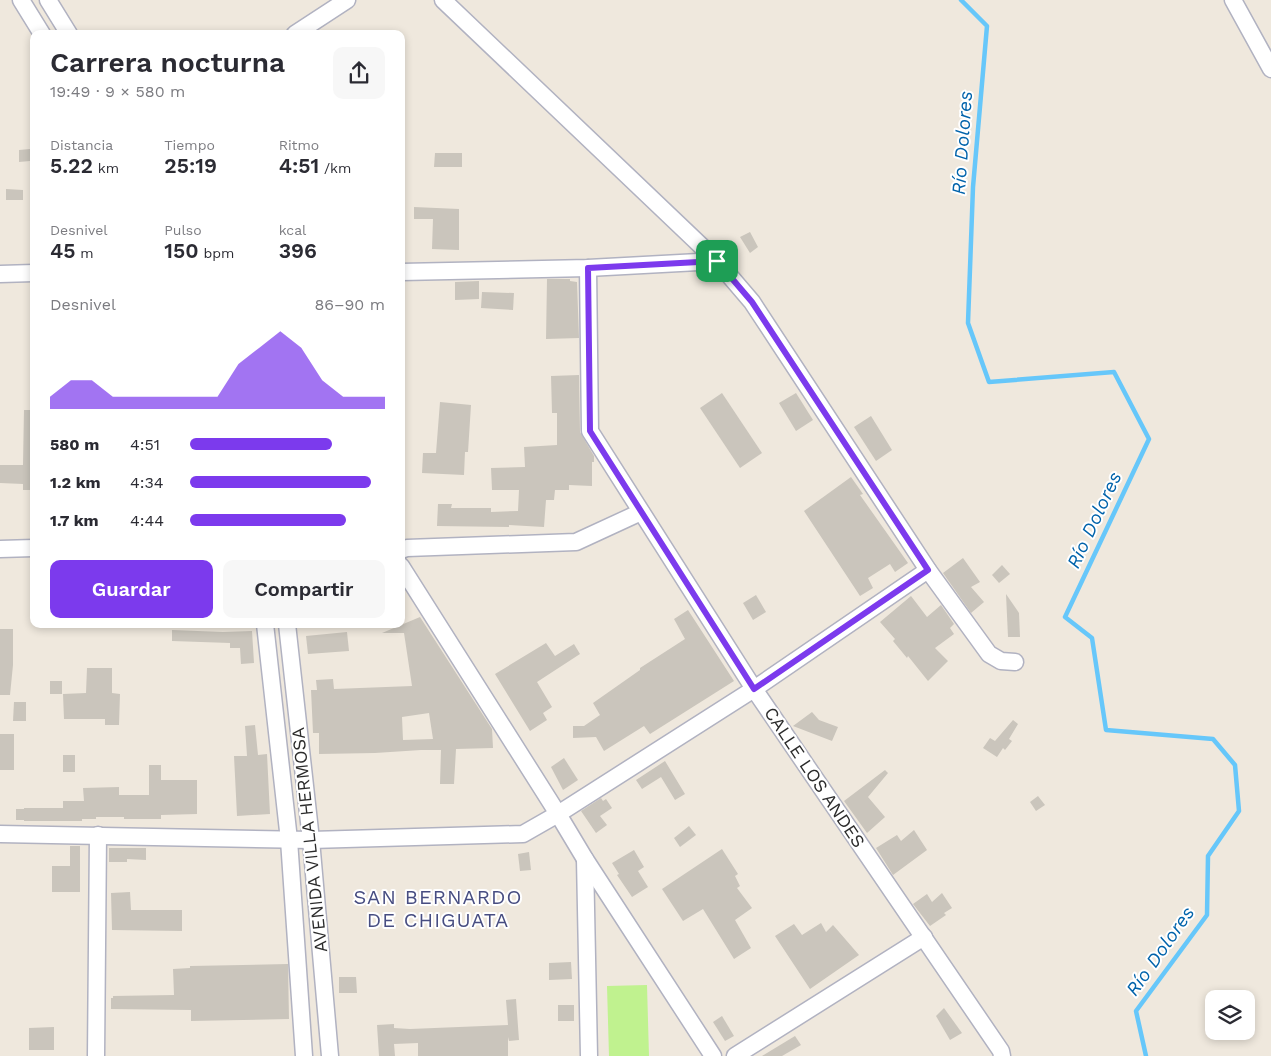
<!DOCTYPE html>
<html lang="es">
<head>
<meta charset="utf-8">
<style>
  body { margin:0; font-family:"Work Sans",sans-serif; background:#f7f7f7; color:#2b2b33; height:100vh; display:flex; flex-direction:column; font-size:19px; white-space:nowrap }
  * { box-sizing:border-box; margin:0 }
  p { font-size:16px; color:#7c7c81 }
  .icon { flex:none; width:28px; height:28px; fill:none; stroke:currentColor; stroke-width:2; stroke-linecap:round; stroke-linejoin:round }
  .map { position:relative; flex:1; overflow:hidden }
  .side { position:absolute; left:30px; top:30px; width:375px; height:598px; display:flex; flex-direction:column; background:#fff; border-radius:10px; box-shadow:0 2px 8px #0003 }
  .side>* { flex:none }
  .controls { position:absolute; left:1205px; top:990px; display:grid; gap:10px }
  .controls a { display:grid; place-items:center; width:50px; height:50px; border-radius:10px; background:#fff; box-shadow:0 2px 8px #0003; font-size:25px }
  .pin { position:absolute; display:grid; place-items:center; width:42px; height:42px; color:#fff; margin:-21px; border-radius:10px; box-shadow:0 2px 8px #0006 }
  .round { display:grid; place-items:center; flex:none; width:52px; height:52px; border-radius:10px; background:#f7f7f7 }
  .summary { display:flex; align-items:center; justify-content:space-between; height:85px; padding:0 20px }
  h1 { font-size:28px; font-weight:600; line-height:38px }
  .stats { display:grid; grid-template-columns:repeat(3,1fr); gap:8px; height:85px; padding:5px 20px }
  .stats div { display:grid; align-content:center }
  .stats b { font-size:21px; font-weight:600 }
  .stats small { font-size:14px; font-weight:400 }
  .stats p { font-size:14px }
  .chart { height:140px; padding:10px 20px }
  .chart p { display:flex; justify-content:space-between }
  .chart svg { width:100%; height:90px; margin-top:5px; fill:#7c3aed; opacity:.7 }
  .action { display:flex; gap:10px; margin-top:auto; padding:10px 20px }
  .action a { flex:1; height:58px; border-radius:10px; background:#7c3aed; color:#fff; font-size:20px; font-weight:600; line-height:58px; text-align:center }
  .action a+a { background:#f7f7f7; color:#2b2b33 }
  ul { padding:0 20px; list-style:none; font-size:16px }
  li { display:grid; grid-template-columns:80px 60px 1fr; align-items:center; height:38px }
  li i { height:12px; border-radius:6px; background:#7c3aed }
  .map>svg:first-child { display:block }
  .pitch { fill:#c0f28f }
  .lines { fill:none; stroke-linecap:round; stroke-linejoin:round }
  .stream { stroke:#66c7fa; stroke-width:4.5 }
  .building { fill:#cac5bc; fill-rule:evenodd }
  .minor-casing { stroke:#b1b2c1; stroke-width:19 }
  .minor { stroke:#fff; stroke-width:16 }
  .route-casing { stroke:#fff; stroke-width:10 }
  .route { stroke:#7c3aed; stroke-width:6 }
  .labels { text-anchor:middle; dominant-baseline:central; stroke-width:4; stroke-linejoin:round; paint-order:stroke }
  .street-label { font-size:18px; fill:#2c2c2c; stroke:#fff }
  .water-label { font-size:19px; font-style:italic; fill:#0163ab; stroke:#fff }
  .quarter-label { font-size:20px; letter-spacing:1px; fill:#474d81; stroke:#fff }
</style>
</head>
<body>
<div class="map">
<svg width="1271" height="1056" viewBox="0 0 1271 1056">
  <rect width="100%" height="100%" fill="#efe8dd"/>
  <polygon class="pitch" points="647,985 649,1056 609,1056 607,986"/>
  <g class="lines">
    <polyline class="stream" points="961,0 987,26 973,187 968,323 989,382 1114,372 1149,439 1065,617 1092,638 1106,730 1213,739 1235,765 1239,811 1208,856 1207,915 1136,1011 1146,1056"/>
  </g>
  <g class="building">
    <polygon points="30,149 30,161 19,162 19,150"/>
    <polygon points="435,153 462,153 462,167 434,167"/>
    <polygon points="6,189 23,190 23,200 6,200"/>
    <polygon points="414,207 459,209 459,250 432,249 433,219 414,219"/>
    <polygon points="750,232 758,247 750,253 740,237"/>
    <polygon points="547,279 570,279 570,281 577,282 579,338 546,339"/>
    <polygon points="479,281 479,299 455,300 455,282"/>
    <polygon points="482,292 514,293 513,310 481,308"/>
    <polygon points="579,375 580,432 594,456 594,462 592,462 592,486 569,485 569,490 555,490 554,500 546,500 544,527 509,525 509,527 437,526 438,504 452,504 451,508 491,508 491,512 518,511 519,490 492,490 491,468 525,467 524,447 557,445 557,413 552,413 551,376"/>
    <polygon points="722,393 762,453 740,468 700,408"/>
    <polygon points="796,393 813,420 796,431 779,403"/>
    <polygon points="440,402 471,405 468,452 465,452 464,475 422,473 423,453 436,453"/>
    <polygon points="24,410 34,410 34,490 23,490 23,484 0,483 0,465 23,465"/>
    <polygon points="871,416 892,450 876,461 854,427"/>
    <polygon points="851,477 863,494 860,495 908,563 895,572 890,564 868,578 873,588 860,596 804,511"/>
    <polygon points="963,558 980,582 971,587 984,602 971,613 943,573"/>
    <polygon points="1002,565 1010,574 999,583 992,575"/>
    <polygon points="1006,594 1019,613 1020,637 1008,637"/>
    <polygon points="756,595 766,612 753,620 743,603"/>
    <polygon points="911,596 927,617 941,605 954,624 950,628 954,634 935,648 948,661 928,681 908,656 907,658 893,641 895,639 880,622"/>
    <polygon points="688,610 734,681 650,734 644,726 604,751 596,737 573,738 573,726 584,726 600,715 593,703 640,670 640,668 685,639 674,619"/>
    <path d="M 420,617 L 492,729 L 493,748 L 456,749 L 454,784 L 440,784 L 441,750 L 421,750 L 375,753 L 319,754 L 319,733 L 313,733 L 311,690 L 317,690 L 316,680 L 333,679 L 334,689 L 412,686 L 404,633 L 382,633 ZM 429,713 L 433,739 L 403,740 L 402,717 Z"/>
    <polygon points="0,629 13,629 13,665 10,695 0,695"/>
    <polygon points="172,630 223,632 252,631 254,663 241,664 240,648 230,648 230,643 172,641"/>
    <polygon points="347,632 349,651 308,654 306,636"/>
    <polygon points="546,643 555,656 574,644 580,654 537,682 552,707 543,713 547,720 530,731 495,674"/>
    <polygon points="87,668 112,668 112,693 120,694 119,725 105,725 105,719 64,719 63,694 86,693"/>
    <rect x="50" y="681" width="12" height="13"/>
    <polygon points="14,702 26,702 26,721 13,721"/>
    <polygon points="812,712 819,720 838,727 832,741 793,726"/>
    <polygon points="1013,720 1018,724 1009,739 1012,741 1005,750 1003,748 997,757 983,748 990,738 995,741"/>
    <polygon points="255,725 258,755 267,754 270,814 237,816 234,756 247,756 245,726"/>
    <rect x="0" y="734" width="14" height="36"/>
    <rect x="63" y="755" width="12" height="17"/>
    <polygon points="564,758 578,780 563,790 551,767"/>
    <polygon points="665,761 685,794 675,800 661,777 642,789 636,780"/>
    <polygon points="149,765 161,765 161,780 197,780 197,814 161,815 161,819 124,819 124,817 96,817 96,819 82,819 82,821 24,821 24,820 16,820 16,809 24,809 24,808 63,808 63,801 84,801 83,788 119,787 119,795 149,795"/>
    <polygon points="885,770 888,773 868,797 885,817 867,833 844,801"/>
    <polygon points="1038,796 1045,805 1036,811 1030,802"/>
    <polygon points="601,798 603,801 606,799 612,808 600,816 607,825 596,833 581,811"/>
    <polygon points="689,826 696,835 680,847 674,838"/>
    <polygon points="914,830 927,850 893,875 876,848 897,835 901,841"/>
    <polygon points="70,846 80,846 80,892 52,892 52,866 70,866"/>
    <polygon points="109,848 146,848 146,860 127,859 127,862 109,862"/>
    <polygon points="722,849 738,874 735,876 740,886 737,888 752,908 735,920 751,948 734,959 703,909 683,921 662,889"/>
    <polygon points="634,850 644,867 638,871 648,887 632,897 617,875 619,874 612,863"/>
    <polygon points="529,852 531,870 520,871 518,854"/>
    <polygon points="130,892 131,910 182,910 182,931 112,930 111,893"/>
    <polygon points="942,893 952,908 944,913 946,915 930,926 913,904 927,894 932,902"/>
    <polygon points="821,923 826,932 833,925 859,955 810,989 775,936 794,924 802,935"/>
    <polygon points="571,962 572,979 549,980 549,963"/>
    <polygon points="288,964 289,1019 191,1021 191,1010 111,1009 111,998 113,998 113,996 174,995 173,969 190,968 190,966"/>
    <polygon points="339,977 356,977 357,993 339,993"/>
    <polygon points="516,999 519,1040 509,1041 508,1037 508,1056 418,1056 418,1043 394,1044 395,1056 379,1056 377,1025 394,1024 394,1028 410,1029 508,1025 506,1000"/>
    <rect x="558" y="1005" width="16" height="16"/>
    <polygon points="944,1008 962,1033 950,1040 936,1016"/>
    <polygon points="722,1016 734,1036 725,1041 713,1022"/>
    <polygon points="54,1027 54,1050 29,1050 29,1028"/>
    <polygon points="795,1036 801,1045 782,1056 762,1056"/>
  </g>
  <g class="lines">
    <defs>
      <g id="minor">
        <polyline points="21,0 42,34"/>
        <polyline points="48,0 69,34"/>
        <polyline points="443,0 717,261 752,302 928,570 989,654 1001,661 1015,662"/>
        <polyline points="1233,0 1271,69"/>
        <polyline points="295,34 347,0"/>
        <polyline points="588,268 590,431 754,689 1001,1051 1002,1056"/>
        <polyline points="401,272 588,268 717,261"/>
        <polyline points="0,274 34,273"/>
        <polyline points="0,549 34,548"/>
        <polyline points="401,550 407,548 576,542 641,512"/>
        <polyline points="401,566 558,814 585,859 713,1056"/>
        <polyline points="265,624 289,840 304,1056"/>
        <polyline points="287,624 311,840 330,1056"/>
        <polyline points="0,834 311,840 523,834 558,814 754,689 928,570"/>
        <polyline points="585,859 589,1056"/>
        <polyline points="96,1056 98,835"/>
        <polyline points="735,1056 924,937"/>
      </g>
    </defs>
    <use href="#minor" class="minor-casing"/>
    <use href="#minor" class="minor"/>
  </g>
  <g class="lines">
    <defs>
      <polygon id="route" points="717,261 752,302 928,570 754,689 590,431 588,268"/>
    </defs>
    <use href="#route" class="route-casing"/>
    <use href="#route" class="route"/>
  </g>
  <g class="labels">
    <g class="street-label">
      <text transform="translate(815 777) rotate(56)">CALLE LOS ANDES</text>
      <text transform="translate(309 840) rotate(-96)">AVENIDA VILLA HERMOSA</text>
    </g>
    <g class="water-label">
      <text transform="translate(962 143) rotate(-86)">Río Dolores</text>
      <text transform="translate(1094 520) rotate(-65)">Río Dolores</text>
      <text transform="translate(1160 951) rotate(-55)">Río Dolores</text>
    </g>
    <g class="quarter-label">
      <text x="438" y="897">SAN BERNARDO<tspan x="438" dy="23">DE CHIGUATA</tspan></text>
    </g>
  </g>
</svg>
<div class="controls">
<a><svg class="icon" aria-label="layers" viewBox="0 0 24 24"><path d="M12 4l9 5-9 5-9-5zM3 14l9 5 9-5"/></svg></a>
</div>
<div class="pin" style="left:717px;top:261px;background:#1e9e55"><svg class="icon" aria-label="arrive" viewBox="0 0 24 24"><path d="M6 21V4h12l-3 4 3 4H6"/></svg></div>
<section class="side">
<div class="summary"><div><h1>Carrera nocturna</h1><p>19:49 · 9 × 580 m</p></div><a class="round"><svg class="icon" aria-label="share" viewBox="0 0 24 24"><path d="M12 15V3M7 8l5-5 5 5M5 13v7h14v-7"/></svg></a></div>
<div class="stats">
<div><p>Distancia</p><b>5.22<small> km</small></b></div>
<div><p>Tiempo</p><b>25:19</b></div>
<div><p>Ritmo</p><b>4:51<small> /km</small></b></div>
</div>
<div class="stats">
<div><p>Desnivel</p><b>45<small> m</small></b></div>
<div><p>Pulso</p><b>150<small> bpm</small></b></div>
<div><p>kcal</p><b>396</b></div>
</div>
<div class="chart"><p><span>Desnivel</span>86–90 m</p>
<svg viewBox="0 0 160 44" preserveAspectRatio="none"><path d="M0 44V38L10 30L20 30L30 38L40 38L50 38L60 38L70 38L80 38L90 22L100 14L110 6L120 14L130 30L140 38L150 38L160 38V44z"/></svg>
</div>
<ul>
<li><b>580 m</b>4:51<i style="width:73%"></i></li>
<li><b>1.2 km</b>4:34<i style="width:93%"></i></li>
<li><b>1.7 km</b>4:44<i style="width:80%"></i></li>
</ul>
<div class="action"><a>Guardar</a><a>Compartir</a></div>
</section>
</div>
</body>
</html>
